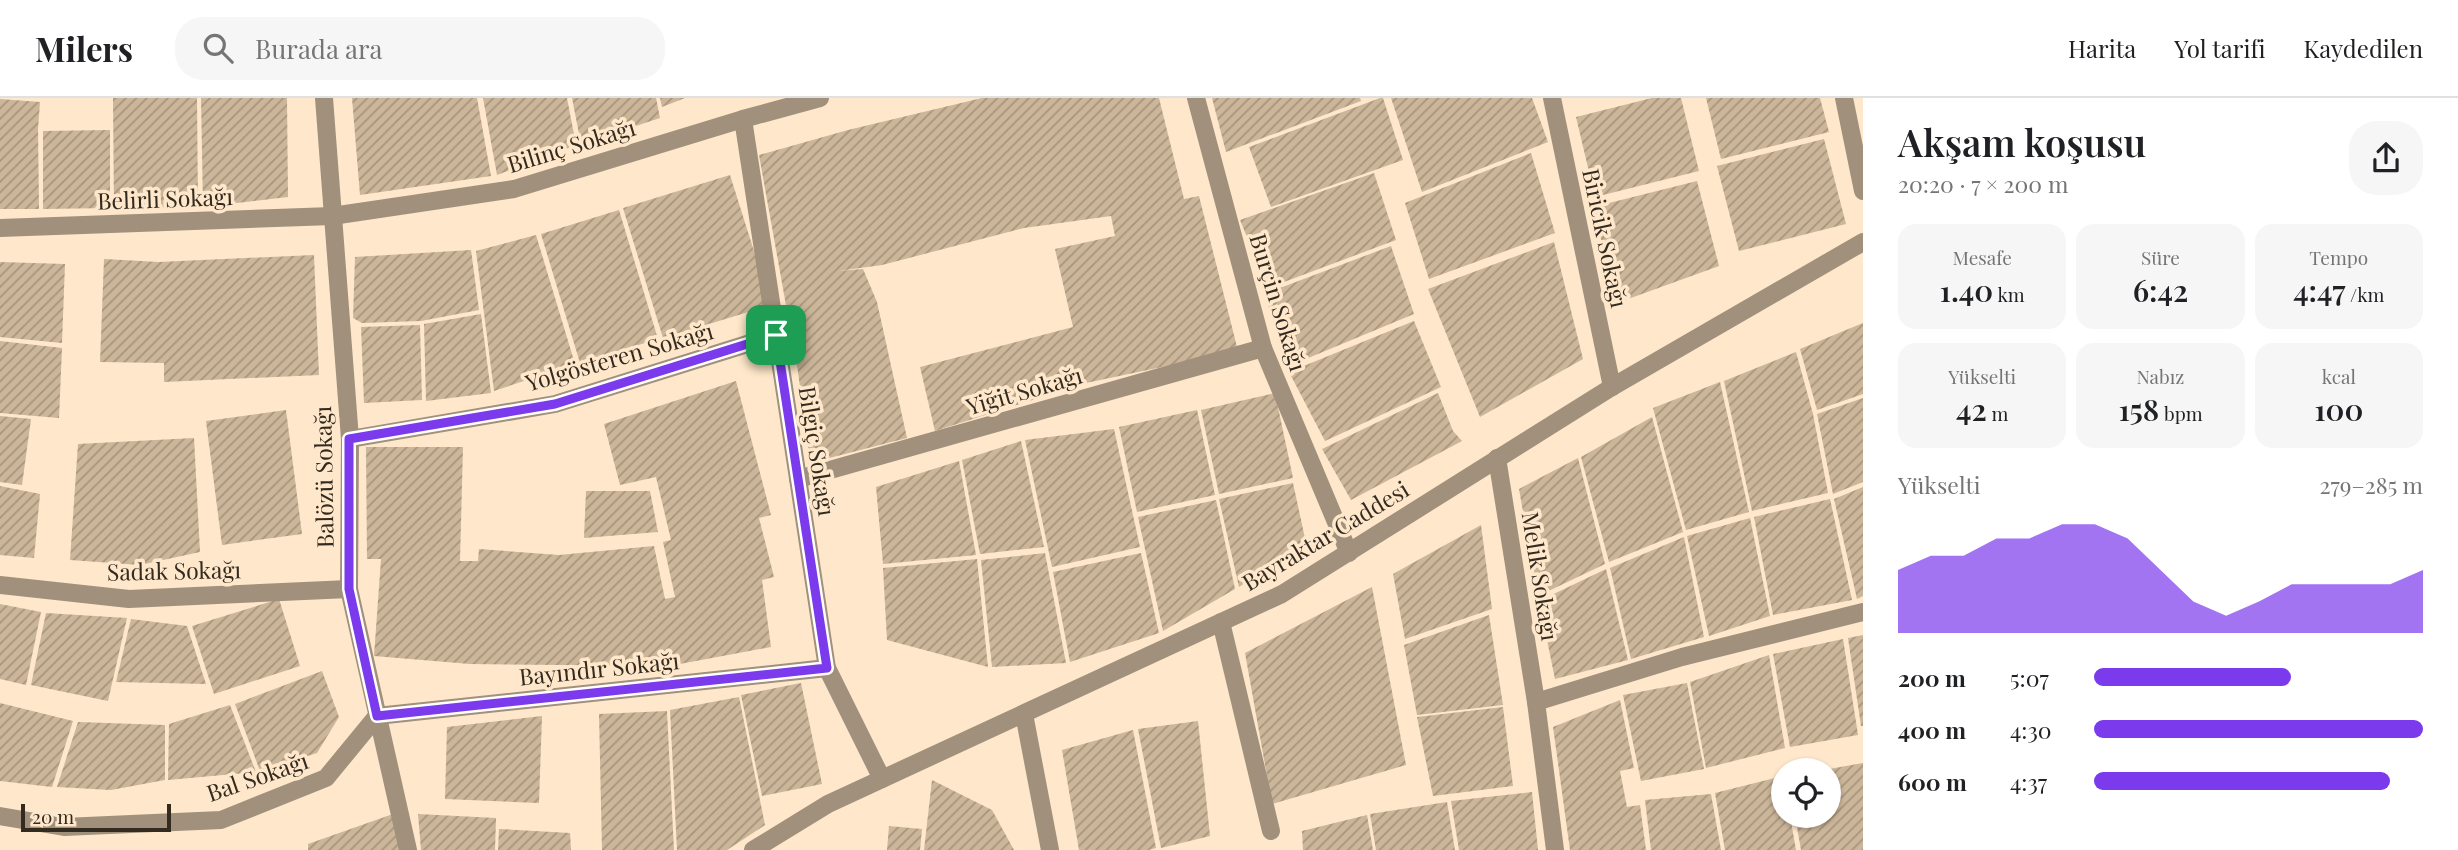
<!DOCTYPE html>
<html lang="tr">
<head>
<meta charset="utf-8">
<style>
  body { margin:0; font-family:"Playfair Display",serif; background:#f6f6f6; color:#202124; height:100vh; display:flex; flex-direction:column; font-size:26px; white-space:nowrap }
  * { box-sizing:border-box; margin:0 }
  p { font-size:23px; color:#757577 }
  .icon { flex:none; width:38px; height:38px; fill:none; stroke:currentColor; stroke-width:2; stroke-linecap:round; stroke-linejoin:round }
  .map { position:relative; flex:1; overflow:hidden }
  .side { display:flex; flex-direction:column; background:#fff; width:595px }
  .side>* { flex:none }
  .buttons { position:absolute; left:1771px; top:660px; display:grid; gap:14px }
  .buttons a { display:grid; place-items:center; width:70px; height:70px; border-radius:50%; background:#fff; box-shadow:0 2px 5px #0004; font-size:35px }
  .scale { position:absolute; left:21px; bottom:18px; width:150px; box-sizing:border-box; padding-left:7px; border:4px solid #342b20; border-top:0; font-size:19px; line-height:24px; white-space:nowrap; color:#342b20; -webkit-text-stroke:5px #fee7ca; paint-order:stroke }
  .pin { position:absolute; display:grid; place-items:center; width:60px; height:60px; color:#fff; margin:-30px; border-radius:14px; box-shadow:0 4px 10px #0006 }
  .round { display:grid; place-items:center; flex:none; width:74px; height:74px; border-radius:28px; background:#f6f6f6 }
  .summary { display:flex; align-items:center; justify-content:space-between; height:119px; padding:0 35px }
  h1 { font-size:38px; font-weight:600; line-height:52px }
  .metrics { display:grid; grid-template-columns:repeat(3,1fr); gap:10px; height:119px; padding:7px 35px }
  .metrics div { display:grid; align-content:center; border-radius:18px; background:#f6f6f6; text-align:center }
  .metrics b { font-size:30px; font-weight:600 }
  .metrics small { font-size:19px; font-weight:400 }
  .metrics p { font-size:19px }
  .chart { height:196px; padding:14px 35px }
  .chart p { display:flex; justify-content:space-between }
  .chart svg { width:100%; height:126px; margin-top:7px; fill:#7c3aed; opacity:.7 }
  ul { padding:0 35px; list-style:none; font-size:23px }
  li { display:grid; grid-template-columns:112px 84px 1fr; align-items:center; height:52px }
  li i { height:18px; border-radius:9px; background:#7c3aed }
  header { display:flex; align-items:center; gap:42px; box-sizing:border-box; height:98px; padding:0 35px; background:#fff; border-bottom:2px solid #e0e0e0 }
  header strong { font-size:33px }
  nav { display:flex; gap:38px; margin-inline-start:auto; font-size:24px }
  .search { width:490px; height:63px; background:#f6f6f6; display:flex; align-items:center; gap:18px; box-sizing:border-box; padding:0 24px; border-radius:28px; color:#757577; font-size:26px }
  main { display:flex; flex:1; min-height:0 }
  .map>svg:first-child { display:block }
  .building { fill:url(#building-hatch) }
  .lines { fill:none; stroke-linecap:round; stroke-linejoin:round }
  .minor { stroke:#a0907c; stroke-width:18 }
  .route-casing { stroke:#fff; stroke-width:14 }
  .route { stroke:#7c3aed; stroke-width:9 }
  .labels { text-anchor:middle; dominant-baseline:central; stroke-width:7; stroke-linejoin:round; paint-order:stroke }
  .street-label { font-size:23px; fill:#342b20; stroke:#fee7ca }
</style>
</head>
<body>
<header>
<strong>Milers</strong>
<div class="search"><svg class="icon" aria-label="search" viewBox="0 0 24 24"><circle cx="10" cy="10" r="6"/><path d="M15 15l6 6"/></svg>Burada ara</div>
<nav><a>Harita</a><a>Yol tarifi</a><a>Kaydedilen</a></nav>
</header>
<main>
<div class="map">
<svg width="1863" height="752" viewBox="0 0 1863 752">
  <defs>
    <pattern id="building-hatch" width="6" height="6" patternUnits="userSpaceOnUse" patternTransform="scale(1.75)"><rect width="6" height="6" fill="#ccb69a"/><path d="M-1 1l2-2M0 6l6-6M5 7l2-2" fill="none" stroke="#a6947d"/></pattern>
  </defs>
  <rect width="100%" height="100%" fill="#fee7ca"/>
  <g class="building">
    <polygon points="113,0 197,0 198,109 114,110"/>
    <polygon points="201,0 287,0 288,99 203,109"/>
    <polygon points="352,0 477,0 491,78 360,97"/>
    <polygon points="483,0 567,0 576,47 497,77"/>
    <polygon points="572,0 656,0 660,20 581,46"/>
    <polygon points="660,0 685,0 662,9"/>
    <polygon points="982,0 1159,0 1184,101 1199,98 1238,253 1086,285 935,333 920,269 1073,229 1055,151 1115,138 1111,118 1024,130 882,167 838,173 863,171 877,204 907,340 810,365 798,274 759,57 848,32"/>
    <polygon points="1212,0 1360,0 1361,3 1226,54"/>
    <polygon points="1380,0 1383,0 1403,62 1271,109 1249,49"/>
    <polygon points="1391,0 1532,0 1548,44 1422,94"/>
    <polygon points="1652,0 1681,0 1699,73 1595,99 1576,19"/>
    <polygon points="1706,0 1820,0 1829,34 1721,61"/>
    <polygon points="0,1 40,4 38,31 39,111 0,111"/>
    <polygon points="110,32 110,110 43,111 43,33"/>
    <polygon points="1824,41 1846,126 1739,153 1717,68"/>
    <polygon points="1531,55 1555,135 1429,181 1405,105"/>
    <polygon points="1374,75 1396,142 1268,190 1240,122"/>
    <polygon points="730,77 771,207 663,240 623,110"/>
    <polygon points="1697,83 1719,168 1617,205 1593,109"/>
    <polygon points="619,112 658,241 580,265 541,136"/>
    <polygon points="536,137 575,266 494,293 476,153"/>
    <polygon points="1554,144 1583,261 1480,319 1428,191"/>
    <polygon points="1391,148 1414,216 1289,268 1264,196"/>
    <polygon points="471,152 479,212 421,223 362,225 353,220 355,159"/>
    <polygon points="314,157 319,277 164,284 164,265 100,264 104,161 159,164"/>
    <polygon points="0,164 65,166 62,245 0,239"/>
    <polygon points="481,216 491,295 426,303 424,226"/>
    <polygon points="1414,223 1441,289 1325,343 1289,274"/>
    <polygon points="1863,225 1863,296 1817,312 1800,251"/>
    <polygon points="420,227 422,302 364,305 361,229"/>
    <polygon points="0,243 62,250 59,320 0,315"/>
    <polygon points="1796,254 1813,316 1828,395 1752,413 1724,283"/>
    <polygon points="736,283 771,417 759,420 774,479 762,482 771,549 669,568 470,566 374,558 381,461 367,461 366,349 463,349 460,463 478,463 479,451 559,457 654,448 665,501 675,499 663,444 671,442 656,379 620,387 604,326"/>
    <polygon points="1720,284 1749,414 1686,432 1653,310"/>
    <polygon points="1275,295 1293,380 1219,396 1201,312"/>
    <polygon points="1438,295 1453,333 1462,343 1351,402 1322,351"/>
    <polygon points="1863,300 1863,384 1833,396 1817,316"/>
    <polygon points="286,312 302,436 222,447 206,323"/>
    <polygon points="1197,312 1215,397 1137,414 1119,329"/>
    <polygon points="0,318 31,321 22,387 0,384"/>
    <polygon points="1652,319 1683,434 1609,464 1581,359"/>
    <polygon points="1114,331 1140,449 1052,469 1025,342"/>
    <polygon points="194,340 200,454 140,467 70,462 78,346"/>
    <polygon points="1021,343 1044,449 980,456 962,362"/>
    <polygon points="1578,360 1605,466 1538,498 1519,391"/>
    <polygon points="959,363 976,457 883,466 876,389"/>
    <polygon points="1293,385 1306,445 1239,489 1219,401"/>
    <polygon points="0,388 40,396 34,460 0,457"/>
    <polygon points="1863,389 1863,498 1857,501 1834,401"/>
    <polygon points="586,393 650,393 658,434 584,440"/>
    <polygon points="1830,401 1852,502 1773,517 1754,419"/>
    <polygon points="1216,402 1235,491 1163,533 1138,419"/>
    <polygon points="1750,420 1770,518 1709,538 1687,438"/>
    <polygon points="1481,427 1492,511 1405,541 1393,476"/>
    <polygon points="1684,439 1704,539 1631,561 1610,470"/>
    <polygon points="1045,455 1066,565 992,569 981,462"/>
    <polygon points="1141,455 1159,535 1070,564 1053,474"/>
    <polygon points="977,461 988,569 887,542 883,470"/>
    <polygon points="1606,471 1628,562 1555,581 1539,503"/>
    <polygon points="1372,489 1406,667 1272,706 1245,555"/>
    <polygon points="279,501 300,568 214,596 192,528"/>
    <polygon points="0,506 41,514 26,587 0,581"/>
    <polygon points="46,515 127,520 108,603 31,587"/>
    <polygon points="1489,517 1503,607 1417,617 1404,547"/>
    <polygon points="131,521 187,528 206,586 116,584"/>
    <polygon points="1863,537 1863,628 1861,628 1848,540"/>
    <polygon points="1843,541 1858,637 1790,649 1773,556"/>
    <polygon points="1769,557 1785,650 1706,670 1690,584"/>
    <polygon points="322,573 339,619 317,655 260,673 235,606"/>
    <polygon points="801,585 822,686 762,698 741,597"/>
    <polygon points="1687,585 1704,671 1641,683 1623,597"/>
    <polygon points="739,599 765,727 727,752 677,752 670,612"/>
    <polygon points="1620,602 1634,670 1620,673 1627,709 1640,707 1646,752 1570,752 1553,629"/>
    <polygon points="0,605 73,623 52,689 0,683"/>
    <polygon points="230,607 256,674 168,682 169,626"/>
    <polygon points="1503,609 1513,688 1433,698 1417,619"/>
    <polygon points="667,613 674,752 602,752 599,616"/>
    <polygon points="542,618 539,705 445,701 447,629"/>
    <polygon points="1198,623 1210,738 1161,750 1138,631"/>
    <polygon points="78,624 165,627 165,682 111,692 57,689"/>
    <polygon points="1133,632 1156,750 1149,752 1079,752 1062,652"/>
    <polygon points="1863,665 1863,752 1801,752 1795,718 1829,718 1829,671"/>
    <polygon points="1783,678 1783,718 1790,718 1796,752 1725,752 1715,695"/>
    <polygon points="932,682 992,712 1014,752 924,752"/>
    <polygon points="1532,694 1538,752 1459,752 1451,703"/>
    <polygon points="1711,696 1721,752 1651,752 1645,702"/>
    <polygon points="1447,704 1455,752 1376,752 1370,716"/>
    <polygon points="393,716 399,752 308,752 308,746"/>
    <polygon points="418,716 496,720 495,752 421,752"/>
    <polygon points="1367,717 1373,752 1303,752 1302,733"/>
    <polygon points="889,728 922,731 920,752 887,752"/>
    <polygon points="499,731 570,735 571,752 498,752"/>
  </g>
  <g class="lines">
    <g class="minor">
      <polyline points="324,0 350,341 349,491 408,752"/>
      <polyline points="1196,0 1263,250 1349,455"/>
      <polyline points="1552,0 1612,289"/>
      <polyline points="1844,0 1863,93"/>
      <polyline points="743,21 827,570 882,681"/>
      <polyline points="0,130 332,118 514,91 743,21 820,0"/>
      <polyline points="350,341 555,306 776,237"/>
      <polyline points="1497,360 1536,604"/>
      <polyline points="798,381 1263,250"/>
      <polyline points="0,487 129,501 349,491"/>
      <polyline points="1221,524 1271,733"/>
      <polyline points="1024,616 1050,752"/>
      <polyline points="0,718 64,729 221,722 326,680 377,618 827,570"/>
      <polyline points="753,752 828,706 1282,496 1612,289 1863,144"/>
      <polyline points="1555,752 1536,604 1682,559 1863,514"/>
    </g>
  </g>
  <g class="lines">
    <defs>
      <polygon id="route" points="776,237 827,570 377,618 349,491 349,341 555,306"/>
    </defs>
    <use href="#route" class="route-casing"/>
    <use href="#route" class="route"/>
  </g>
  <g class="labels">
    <g class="street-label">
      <text transform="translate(571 47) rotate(-17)">Bilinç Sokağı</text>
      <text transform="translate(165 100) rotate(-2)">Belirli Sokağı</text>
      <text transform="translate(1606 140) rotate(78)">Biricik Sokağı</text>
      <text transform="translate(1279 204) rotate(73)">Burçin Sokağı</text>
      <text transform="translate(619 258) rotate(-16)">Yolgösteren Sokağı</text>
      <text transform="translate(1024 292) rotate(-16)">Yiğit Sokağı</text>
      <text transform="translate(818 353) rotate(81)">Bilgiç Sokağı</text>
      <text transform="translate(323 379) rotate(-91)">Balözü Sokağı</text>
      <text transform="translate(1325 437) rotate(-31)">Bayraktar Caddesi</text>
      <text transform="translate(174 472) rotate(-1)">Sadak Sokağı</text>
      <text transform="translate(1541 478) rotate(81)">Melik Sokağı</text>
      <text transform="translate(599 570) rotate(-6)">Bayındır Sokağı</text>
      <text transform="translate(257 678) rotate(-19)">Bal Sokağı</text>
    </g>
  </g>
</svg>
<div class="buttons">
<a><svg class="icon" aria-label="locate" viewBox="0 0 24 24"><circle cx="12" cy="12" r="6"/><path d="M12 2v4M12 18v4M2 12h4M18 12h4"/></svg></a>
</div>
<div class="scale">20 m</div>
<div class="pin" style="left:776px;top:237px;background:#1e9e55"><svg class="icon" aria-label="arrive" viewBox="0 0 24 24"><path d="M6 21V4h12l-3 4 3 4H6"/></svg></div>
</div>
<section class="side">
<div class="summary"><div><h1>Akşam koşusu</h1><p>20:20 · 7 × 200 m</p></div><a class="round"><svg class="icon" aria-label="share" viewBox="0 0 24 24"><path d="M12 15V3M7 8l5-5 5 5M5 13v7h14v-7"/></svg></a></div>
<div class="metrics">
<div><p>Mesafe</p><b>1.40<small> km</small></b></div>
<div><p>Süre</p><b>6:42</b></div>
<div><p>Tempo</p><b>4:47<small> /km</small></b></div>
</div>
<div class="metrics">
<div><p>Yükselti</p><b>42<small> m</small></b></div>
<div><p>Nabız</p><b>158<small> bpm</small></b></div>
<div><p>kcal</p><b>100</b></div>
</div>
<div class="chart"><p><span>Yükselti</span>279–285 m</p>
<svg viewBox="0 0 160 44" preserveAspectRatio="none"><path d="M0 44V22L10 17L20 17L30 11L40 11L50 6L60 6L70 11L80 22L90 33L100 38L110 33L120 27L130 27L140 27L150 27L160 22V44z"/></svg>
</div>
<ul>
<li><b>200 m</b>5:07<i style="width:60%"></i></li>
<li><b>400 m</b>4:30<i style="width:100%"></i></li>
<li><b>600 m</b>4:37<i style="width:90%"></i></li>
</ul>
</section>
</main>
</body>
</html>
